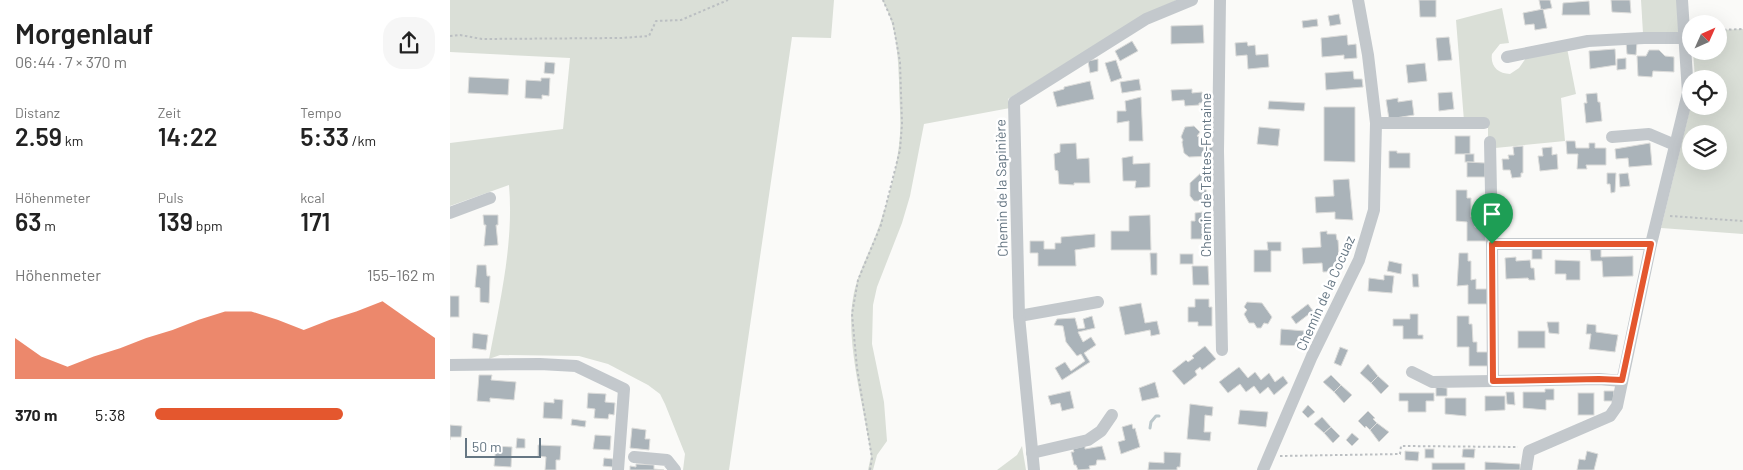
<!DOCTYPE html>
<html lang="de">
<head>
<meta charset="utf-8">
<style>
  body { margin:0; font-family:Barlow,sans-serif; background:#f6f6f6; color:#222; height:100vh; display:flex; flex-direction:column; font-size:19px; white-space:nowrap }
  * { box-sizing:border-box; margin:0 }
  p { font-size:16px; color:#767676 }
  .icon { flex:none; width:28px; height:28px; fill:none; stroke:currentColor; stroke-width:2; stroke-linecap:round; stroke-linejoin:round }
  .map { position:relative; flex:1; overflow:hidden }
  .sheet { display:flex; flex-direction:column; background:#fff; width:450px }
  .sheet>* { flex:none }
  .needle { width:32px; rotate:45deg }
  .tools { position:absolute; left:1232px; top:15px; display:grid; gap:10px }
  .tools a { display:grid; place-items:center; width:45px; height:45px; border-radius:50%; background:#fff; box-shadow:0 5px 20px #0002; font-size:25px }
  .scale { position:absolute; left:15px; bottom:12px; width:76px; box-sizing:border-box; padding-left:5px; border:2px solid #657683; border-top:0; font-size:14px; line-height:18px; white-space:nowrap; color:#657683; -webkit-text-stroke:4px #fff; paint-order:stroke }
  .pin { position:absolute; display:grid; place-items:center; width:42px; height:42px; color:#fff; margin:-51px -21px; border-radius:50% 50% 50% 0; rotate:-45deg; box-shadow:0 0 5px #0007 }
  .pin .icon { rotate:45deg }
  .round { display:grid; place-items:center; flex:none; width:52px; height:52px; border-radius:20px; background:#f6f6f6 }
  .overview { display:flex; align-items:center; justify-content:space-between; height:85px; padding:0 15px }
  h1 { font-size:28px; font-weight:600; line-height:38px }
  .metrics { display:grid; grid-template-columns:repeat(3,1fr); gap:8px; height:85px; padding:5px 15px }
  .metrics div { display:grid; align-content:center }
  .metrics b { font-size:25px; font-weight:600 }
  .metrics small { font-size:14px; font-weight:400 }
  .metrics p { font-size:14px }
  .chart { height:140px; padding:10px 15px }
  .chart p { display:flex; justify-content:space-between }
  .chart svg { width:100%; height:90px; margin-top:5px; fill:#e4572e; opacity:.7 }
  ul { padding:0 15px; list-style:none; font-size:16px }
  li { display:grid; grid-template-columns:80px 60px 1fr; align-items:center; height:38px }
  li i { height:12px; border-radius:6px; background:#e4572e }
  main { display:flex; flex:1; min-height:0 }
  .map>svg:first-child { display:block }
  .green { fill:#dadfd7; fill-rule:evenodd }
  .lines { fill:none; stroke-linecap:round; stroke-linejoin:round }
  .stream { stroke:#bbc7cb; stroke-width:3 }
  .building { fill:#aab3b9; stroke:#dcdcda }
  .path { stroke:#bbbfc2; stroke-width:2; stroke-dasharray:2.5 2.5; stroke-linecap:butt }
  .minor { stroke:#c3c8cc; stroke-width:12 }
  .route-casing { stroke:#fff; stroke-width:10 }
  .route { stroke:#e4572e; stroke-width:6 }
  .labels { text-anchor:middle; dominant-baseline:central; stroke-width:5; stroke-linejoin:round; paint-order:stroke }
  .street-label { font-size:14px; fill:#657683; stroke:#fff }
</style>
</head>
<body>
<main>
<section class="sheet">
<div class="overview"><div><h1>Morgenlauf</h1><p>06:44 · 7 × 370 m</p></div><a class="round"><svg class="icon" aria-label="share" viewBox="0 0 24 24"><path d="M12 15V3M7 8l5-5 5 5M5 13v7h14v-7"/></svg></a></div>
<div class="metrics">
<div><p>Distanz</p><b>2.59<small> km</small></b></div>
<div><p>Zeit</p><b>14:22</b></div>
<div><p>Tempo</p><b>5:33<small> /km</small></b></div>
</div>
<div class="metrics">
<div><p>Höhenmeter</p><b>63<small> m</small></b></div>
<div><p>Puls</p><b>139<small> bpm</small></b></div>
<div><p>kcal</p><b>171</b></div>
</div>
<div class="chart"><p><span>Höhenmeter</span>155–162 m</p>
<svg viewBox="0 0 160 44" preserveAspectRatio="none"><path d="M0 44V24L10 33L20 38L30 33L40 29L50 24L60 20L70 15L80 11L90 11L100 15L110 20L120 15L130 11L140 6L150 15L160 24V44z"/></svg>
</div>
<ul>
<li><b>370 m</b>5:38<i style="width:67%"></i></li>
</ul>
</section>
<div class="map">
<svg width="1293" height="470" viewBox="0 0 1293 470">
  <rect width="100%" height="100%" fill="#fafaf8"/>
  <g class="green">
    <path d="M 0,0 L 384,0 L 381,38 L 342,37 L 279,470 L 233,470 L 235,454 L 215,404 L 210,394 L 198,385 L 158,364 L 129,356 L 50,355 L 39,359 C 50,301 64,243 59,185 L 0,206 L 0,143 L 113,129 L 120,58 L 0,52 Z"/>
    <path d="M 432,0 L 727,0 L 691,17 L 558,99 L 560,108 L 474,124 L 460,196 L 452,223 L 427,287 L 423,305 L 422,344 L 434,402 L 437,441 L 427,455 L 423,470 L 418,470 L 421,456 C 415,410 395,343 403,298 C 407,273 421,250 429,226 C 439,197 448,165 450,134 C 451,117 449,98 449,81 C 448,53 446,24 432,0 Z"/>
    <polygon points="1191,0 1228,0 1229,30 1227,34 1193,33"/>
    <path d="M 1052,8 L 1059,43 L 1050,44 L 1042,54 C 1040,66 1048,74 1060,74 L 1069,68 L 1076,58 L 1117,48 L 1126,94 L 1111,98 L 1115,141 L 1045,148 L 1038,138 L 1038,119 L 1014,121 L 1006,20 Z"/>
    <path d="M 1293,29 L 1293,234 L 1211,228 L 1241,105 L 1269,106 L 1269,79 L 1245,79 L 1243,51 L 1269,51 L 1269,30 ZM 1241,134 L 1269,134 L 1269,161 L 1241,161 Z"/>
    <polygon points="572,446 576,470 547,470 567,455"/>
  </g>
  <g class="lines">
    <polyline class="stream" points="700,428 701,422 706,416 709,416"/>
  </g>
  <g class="building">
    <polygon points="969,0 986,0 986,17 970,17"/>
    <polygon points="1089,0 1100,0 1102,8 1091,10"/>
    <polygon points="1161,0 1180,0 1181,13 1162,12"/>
    <polygon points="1139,1 1140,15 1112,15 1113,3"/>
    <polygon points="1093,9 1097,28 1085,30 1084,24 1075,25 1073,13"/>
    <polygon points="889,14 891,24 880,26 878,16"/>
    <polygon points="867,19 868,26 853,28 852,21"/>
    <polygon points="753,25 754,43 721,44 721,26"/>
    <polygon points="897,35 898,45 906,44 907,58 894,59 894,55 872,57 871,38"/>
    <polygon points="999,37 1002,60 988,61 986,38"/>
    <polygon points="682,41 688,51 670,61 665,51"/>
    <polygon points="797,42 798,46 805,45 806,55 818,54 819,67 798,69 797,55 786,56 785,43"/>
    <polygon points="1176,42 1187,42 1186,55 1177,54"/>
    <polygon points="1165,49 1166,65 1140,69 1139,51"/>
    <polygon points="1199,50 1209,50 1215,56 1224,57 1224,72 1203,71 1202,77 1188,76 1187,56 1196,56"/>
    <polygon points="1176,58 1176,69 1167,70 1167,59"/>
    <polygon points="648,59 648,71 640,73 638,61"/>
    <polygon points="666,60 672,78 661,82 655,63"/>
    <polygon points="95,62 105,63 104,74 94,73"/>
    <polygon points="975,63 977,81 958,83 956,65"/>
    <polygon points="903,71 904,79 912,79 913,87 876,90 875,73"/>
    <polygon points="19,77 59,79 58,95 18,93"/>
    <polygon points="91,78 100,78 99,96 92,95 92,99 75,98 76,80 91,81"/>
    <polygon points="689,79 691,90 672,93 670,82"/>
    <polygon points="640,81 644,99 607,107 603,92 614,89 614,87"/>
    <polygon points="742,89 742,93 752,92 753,103 749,103 749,105 735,106 734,100 722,101 721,90"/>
    <polygon points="1002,92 1004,109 989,111 988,93"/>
    <polygon points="1147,93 1148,102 1150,102 1152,121 1136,123 1134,103 1137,103 1136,94"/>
    <polygon points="691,97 693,141 679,141 679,121 667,123 667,111 676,111 675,101"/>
    <polygon points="948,98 948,102 962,100 964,115 939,119 936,100"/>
    <polygon points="819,101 855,103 854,111 818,109"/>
    <polygon points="874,107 905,107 905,162 874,161"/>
    <polygon points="744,126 750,132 747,136 751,138 751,143 755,148 763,147 765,153 762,156 739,157 734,153 732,142 733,140 731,137 735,127"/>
    <polygon points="809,127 830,129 828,146 807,144"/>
    <rect x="1005" y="136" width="15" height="18"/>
    <polygon points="1116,141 1125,141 1126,148 1139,148 1139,143 1145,143 1145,148 1156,148 1156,165 1136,165 1137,169 1127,169 1128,154 1117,154"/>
    <polygon points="626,143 627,159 639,158 640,183 624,183 624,185 609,184 608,171 605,170 604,154 610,152 610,144"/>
    <polygon points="1200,143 1202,165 1179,167 1178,158 1166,159 1165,149"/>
    <polygon points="1073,146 1073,173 1071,173 1071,177 1062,178 1060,170 1053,170 1052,159 1059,159 1058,155 1064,155 1063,147"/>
    <polygon points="1102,147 1102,155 1107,154 1108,169 1090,171 1088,156 1093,156 1092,148"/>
    <polygon points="939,151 947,151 947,153 960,153 960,168 939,168"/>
    <rect x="1015" y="154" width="9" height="8"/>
    <polygon points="683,156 683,164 700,163 700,187 685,188 686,181 673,181 672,158"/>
    <polygon points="1017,162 1035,163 1035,177 1017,177"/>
    <polygon points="754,170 761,177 755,183 758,201 755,204 751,204 749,201 744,201 740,196 740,183"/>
    <polygon points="1157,173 1166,173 1165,192 1161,193 1160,184 1157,184"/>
    <polygon points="1178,173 1180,186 1170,187 1169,174"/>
    <polygon points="899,179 903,220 885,219 885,212 866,213 865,197 884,196 883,180"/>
    <polygon points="1006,190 1017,190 1017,198 1021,198 1021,217 1025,217 1025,227 1036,227 1036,241 1017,241 1017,222 1006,221"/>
    <polygon points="753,212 757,225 753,225 753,239 741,239 741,221 745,221 745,213"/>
    <polygon points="33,215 48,215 48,225 46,225 48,245 34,246 36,225 34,225"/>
    <polygon points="700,215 701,250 661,250 661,231 679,231 679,216"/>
    <polygon points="877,231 877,234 886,234 887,240 888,240 890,271 873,272 872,263 853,264 852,248 871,247 870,232"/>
    <polygon points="645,234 645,247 625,250 626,266 588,266 588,253 580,253 580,241 594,241 594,249 605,249 605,243 611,243 611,237"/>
    <polygon points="817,242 831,242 831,251 821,251 821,272 804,272 804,250 818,250"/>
    <polygon points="1151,247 1151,257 1183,256 1183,276 1153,277 1152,261 1141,261 1140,248"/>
    <rect x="1082" y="248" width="10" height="11"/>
    <polygon points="700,253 707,253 707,275 701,275"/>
    <polygon points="1009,253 1018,253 1018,261 1021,261 1021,280 1026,279 1026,289 1037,289 1037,304 1018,304 1018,285 1007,286"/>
    <rect x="730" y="254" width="13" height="10"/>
    <polygon points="1066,257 1066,261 1080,260 1081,268 1084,268 1085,280 1079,280 1078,278 1056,279 1055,258"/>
    <polygon points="1105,260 1130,261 1130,280 1116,280 1116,274 1105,274"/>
    <polygon points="939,261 952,264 951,274 937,271"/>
    <polygon points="27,265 36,265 37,276 40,276 39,303 30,302 30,288 25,287"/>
    <polygon points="742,266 758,266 759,285 743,285"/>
    <polygon points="962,274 968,274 969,287 963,287"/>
    <polygon points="934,275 944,276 942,293 918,291 919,278 934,280"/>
    <rect x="0" y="296" width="9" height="21"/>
    <polygon points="745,299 759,299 759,307 762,307 762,326 748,326 748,322 738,322 738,307 745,307"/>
    <polygon points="797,302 812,303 822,317 818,324 814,323 811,328 807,328 804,323 799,323 794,314 797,310 794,307"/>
    <polygon points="691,303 695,323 707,321 710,334 701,336 700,330 675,335 669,307"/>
    <polygon points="858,304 863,311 846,324 841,317"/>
    <polygon points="960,314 968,314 968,335 973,335 973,339 953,339 953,326 943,326 943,319 960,319"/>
    <polygon points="642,316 645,328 628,332 633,342 641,337 646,345 634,353 640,362 612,380 605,368 615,362 621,371 635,361 631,354 627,356 616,342 613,326 604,325 607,319 625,318 628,329 635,328 633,319"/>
    <polygon points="1007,316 1019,316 1019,324 1022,324 1023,342 1027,342 1027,352 1038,352 1038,366 1019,366 1019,347 1007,347"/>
    <polygon points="1097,322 1109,322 1109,334 1099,333"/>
    <polygon points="1137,324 1146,325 1146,332 1168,335 1165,352 1139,349 1141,334 1136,334"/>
    <polygon points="831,329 855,331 854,346 830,345"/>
    <rect x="1068" y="331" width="27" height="17"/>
    <polygon points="23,333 38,335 36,350 22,348"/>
    <polygon points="755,346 766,359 752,370 750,367 745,371 747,375 734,385 722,371 736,360 738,362 744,358 742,356"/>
    <polygon points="890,347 898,350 891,366 884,363"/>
    <polygon points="918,364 928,376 921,383 910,373"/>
    <polygon points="789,367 798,378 805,372 811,380 819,373 825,382 833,376 838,383 824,395 818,387 810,394 804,386 796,392 790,384 778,393 769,382"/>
    <polygon points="29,375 42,375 41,380 66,382 64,400 40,398 40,402 27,401"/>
    <polygon points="881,375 891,385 884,392 873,382"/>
    <polygon points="928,376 939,386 931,394 921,383"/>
    <polygon points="705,382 709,397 692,401 689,388"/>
    <polygon points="891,385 902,395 894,403 884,392"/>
    <polygon points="986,387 997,388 997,396 986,396"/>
    <polygon points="1095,389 1104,389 1104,400 1096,400 1096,410 1073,408 1073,392 1095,392"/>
    <polygon points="620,391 624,408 612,411 610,403 601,405 598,396"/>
    <polygon points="1154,391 1164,391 1163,401 1154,401"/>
    <polygon points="1056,392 1064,392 1065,405 1057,404"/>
    <polygon points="138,393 156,394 155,402 165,403 164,415 159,414 158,419 144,418 145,409 137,408"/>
    <polygon points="949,393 984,393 984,401 976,401 976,412 958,412 958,401 949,401"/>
    <rect x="1128" y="393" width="16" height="22"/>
    <polygon points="1035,396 1055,396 1055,410 1035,411"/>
    <polygon points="995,398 1016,398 1016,416 995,414"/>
    <polygon points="104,399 113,400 112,419 93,418 94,402 104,403"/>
    <polygon points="740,404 763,407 762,416 755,415 754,432 761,432 760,441 737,439"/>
    <polygon points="858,405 865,412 858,418 852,412"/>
    <polygon points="790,410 818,412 816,427 788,424"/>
    <polygon points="918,411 925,418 923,419 927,423 920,430 916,426 915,428 908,421"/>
    <polygon points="872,417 881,427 874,433 864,424"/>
    <polygon points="122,419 136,421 135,427 121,425"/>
    <polygon points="927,423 939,432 929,442 920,430"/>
    <polygon points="682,424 683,429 685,428 690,447 671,454 668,442 675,440 672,427"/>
    <polygon points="0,425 12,426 11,437 0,437 0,440"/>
    <polygon points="881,427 890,436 883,443 874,433"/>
    <polygon points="182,428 196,430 195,439 200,439 199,450 180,448"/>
    <polygon points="902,433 909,439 902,446 896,440"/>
    <polygon points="145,435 161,436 160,450 143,449"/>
    <polygon points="67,438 75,439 75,448 66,448"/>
    <polygon points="88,445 111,446 110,460 106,460 106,470 95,470 96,457 88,456"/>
    <polygon points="46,446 62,447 61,467 44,466"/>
    <polygon points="635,446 635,449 652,446 656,460 647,460 646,465 639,466 640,469 628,470 626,465 624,465 621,452 624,452 623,449"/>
    <rect x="975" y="449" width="9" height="9"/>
    <polygon points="1013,449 1025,449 1024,458 1012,457"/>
    <polygon points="955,451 969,452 968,461 955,460"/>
    <polygon points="1137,451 1148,454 1144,470 1127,470 1129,459 1135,460"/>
    <polygon points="714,452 731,453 730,467 727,467 727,470 698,470 699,462 714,463"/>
    <polygon points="154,458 163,459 163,467 153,466"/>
    <polygon points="1035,462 1070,464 1070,470 1035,470"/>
    <rect x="982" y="463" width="33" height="7"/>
    <polygon points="186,464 204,465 204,469 214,470 180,470 180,466 186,467"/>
  </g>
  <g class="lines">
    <g class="path">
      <polyline points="1269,30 1293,29"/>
      <polyline points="0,36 10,35 32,39 171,38 199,36 206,21 231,20 278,0"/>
      <polyline points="1220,216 1293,221"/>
      <polyline points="830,456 950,454 951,446 1068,447"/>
      <polyline points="420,470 422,458 407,368 402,314 408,280 431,225 450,150 452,124 450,62 443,23 433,0"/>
    </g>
    <g class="minor">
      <polyline points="770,0 768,151 772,350"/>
      <polyline points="1057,57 1138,41 1194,38 1235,38"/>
      <polyline points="926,123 1034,123"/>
      <polyline points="1162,137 1199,134 1225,145"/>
      <polyline points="1040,142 1042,244"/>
      <polyline points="0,213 40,198"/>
      <polyline points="569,316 648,302"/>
      <polyline points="0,365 90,364 126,366 174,389 168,470"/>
      <polyline points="962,372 982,382 1043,381"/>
      <polyline points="1172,381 1149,379 1043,381 1042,244 1201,244"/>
      <polyline points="582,453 638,440 651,431 662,415"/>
      <polyline points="184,457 217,460 225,470"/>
      <polyline points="584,470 569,316 564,102 696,19 742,0"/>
      <polyline points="813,470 862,356 909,260 924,210 926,123 918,55 908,0"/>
      <polyline points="1076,470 1079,451 1160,416 1167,406 1201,244 1238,93 1232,0"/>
    </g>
  </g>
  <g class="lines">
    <defs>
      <polygon id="route" points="1042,244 1201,244 1172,380 1149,379 1043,381"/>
    </defs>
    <use href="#route" class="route-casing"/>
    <use href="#route" class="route"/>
  </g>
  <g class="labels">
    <g class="street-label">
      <text transform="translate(755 175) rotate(-90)">Chemin de Tattes-Fontaine</text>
      <text transform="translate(551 188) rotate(-91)">Chemin de la Sapinière</text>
      <text transform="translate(875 293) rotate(-66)">Chemin de la Cocuaz</text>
    </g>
  </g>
</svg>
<div class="tools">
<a><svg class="needle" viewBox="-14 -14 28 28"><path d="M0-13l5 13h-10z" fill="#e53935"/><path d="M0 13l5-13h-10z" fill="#767676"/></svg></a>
<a><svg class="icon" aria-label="locate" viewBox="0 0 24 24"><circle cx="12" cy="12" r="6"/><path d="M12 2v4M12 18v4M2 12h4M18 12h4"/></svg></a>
<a><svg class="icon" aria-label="layers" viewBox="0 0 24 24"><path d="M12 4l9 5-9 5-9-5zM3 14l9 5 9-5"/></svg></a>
</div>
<div class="scale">50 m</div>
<div class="pin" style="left:1042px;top:244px;background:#1e9e55"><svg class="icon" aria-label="arrive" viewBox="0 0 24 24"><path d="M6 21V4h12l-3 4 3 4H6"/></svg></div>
</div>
</main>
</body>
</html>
